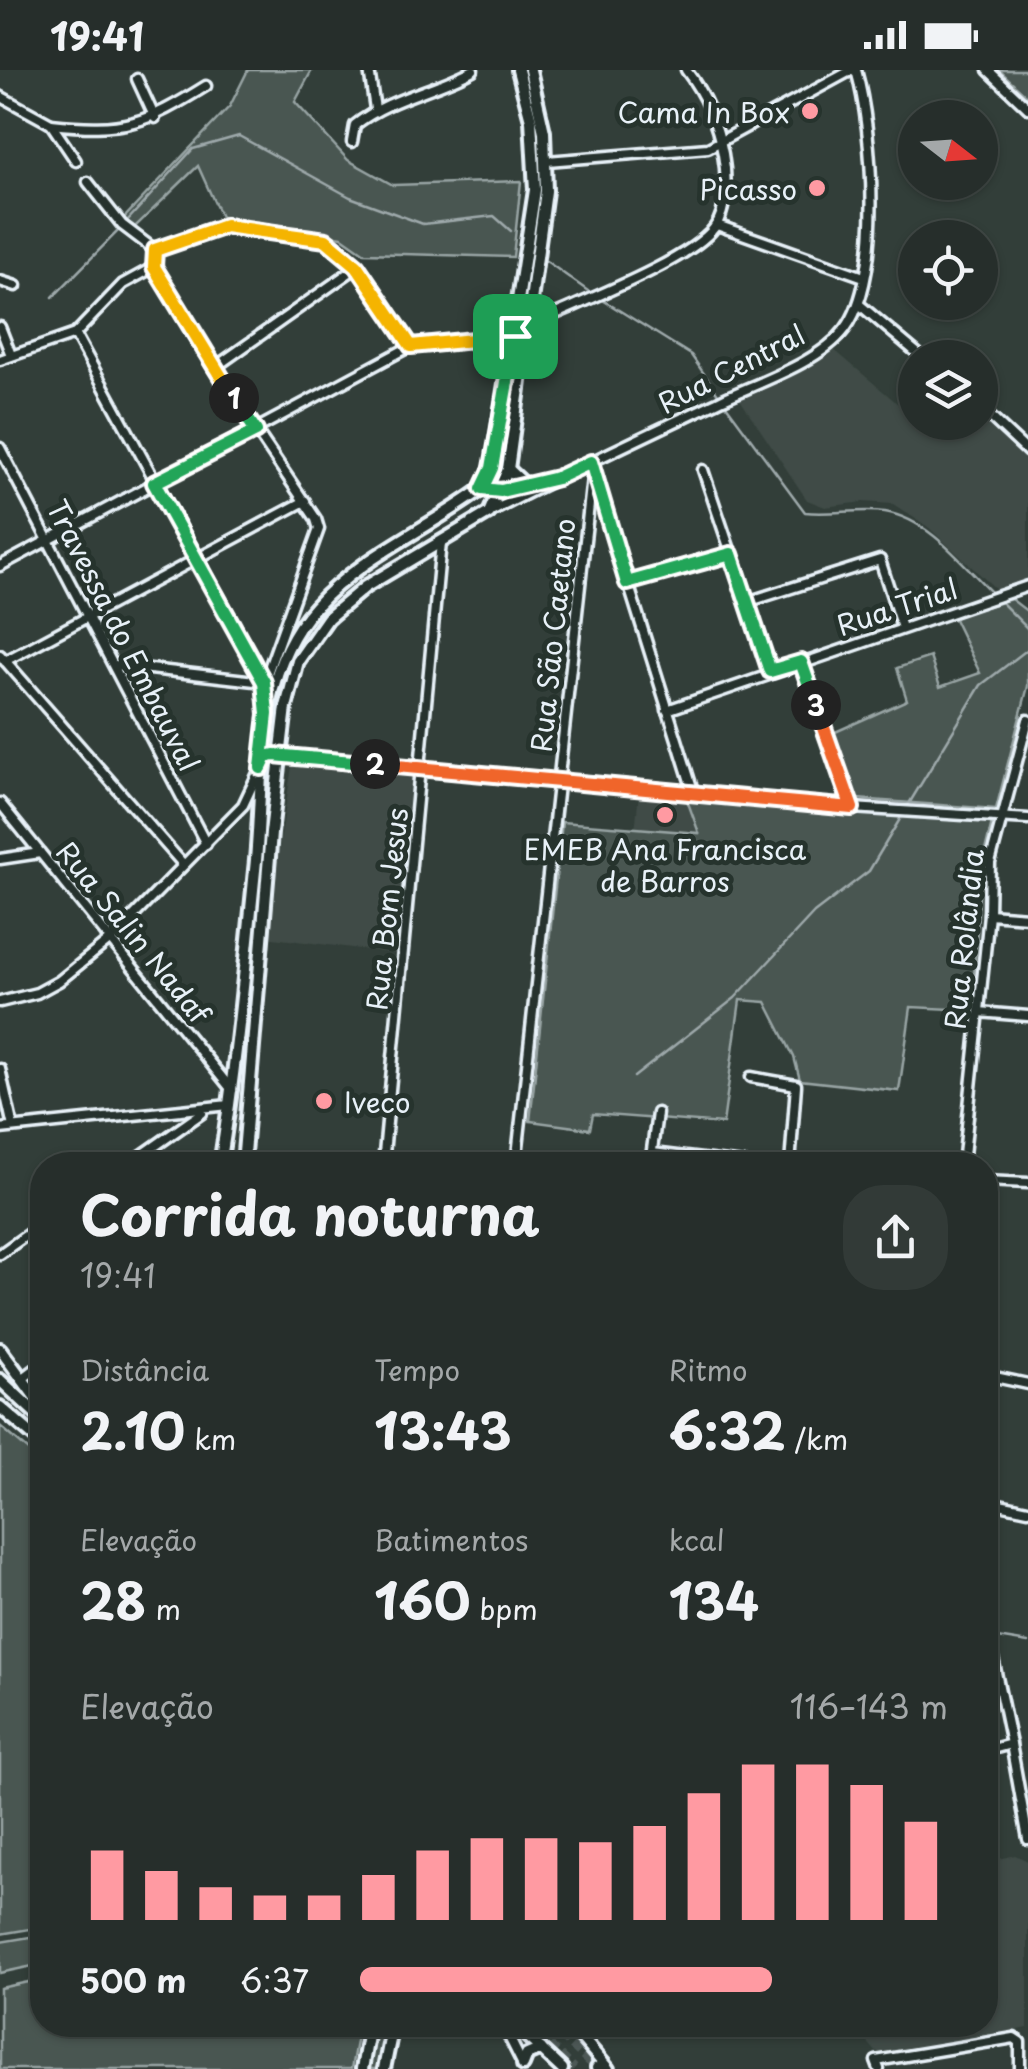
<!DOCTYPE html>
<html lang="pt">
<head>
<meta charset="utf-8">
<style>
  body { margin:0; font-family:"Playpen Sans",sans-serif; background:#323a37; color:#f1f3f6; height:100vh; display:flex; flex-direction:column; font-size:38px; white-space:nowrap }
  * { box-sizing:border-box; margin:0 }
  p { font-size:32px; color:#a4a8a9 }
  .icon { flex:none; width:55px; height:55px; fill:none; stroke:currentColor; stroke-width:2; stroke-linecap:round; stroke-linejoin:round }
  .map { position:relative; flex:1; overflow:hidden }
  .panel { position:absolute; left:30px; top:1082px; width:968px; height:885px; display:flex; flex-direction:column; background:#262e2b; border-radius:40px; box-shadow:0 2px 8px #0004,0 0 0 2px #424a47 }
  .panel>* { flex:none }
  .needle { width:65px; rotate:107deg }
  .fabs { position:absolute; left:898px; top:30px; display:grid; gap:20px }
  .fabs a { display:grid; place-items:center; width:100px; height:100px; border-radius:50%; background:#262e2b; box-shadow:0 2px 8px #0004,0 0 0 2px #424a47; font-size:50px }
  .pin { position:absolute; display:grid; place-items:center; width:85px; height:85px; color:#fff; margin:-42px; border-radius:20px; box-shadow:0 5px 15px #0006 }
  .km { position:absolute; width:50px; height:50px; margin:-25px; border-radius:50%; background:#222; color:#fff; font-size:28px; line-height:50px; text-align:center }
  .round { display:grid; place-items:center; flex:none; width:105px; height:105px; border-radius:40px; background:#323a37 }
  .headline { display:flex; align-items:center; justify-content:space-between; height:170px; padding:0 50px }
  h1 { font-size:55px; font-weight:700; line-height:75px }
  .figures { display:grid; grid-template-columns:repeat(3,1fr); gap:15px; height:170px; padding:10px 50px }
  .figures div { display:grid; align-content:center }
  .figures b { font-size:50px; font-weight:700 }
  .figures small { font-size:28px; font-weight:400 }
  .figures p { font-size:28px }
  .chart { height:280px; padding:20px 50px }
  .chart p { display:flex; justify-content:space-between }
  .chart svg { width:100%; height:180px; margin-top:10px; stroke:#ff9aa2; stroke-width:6 }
  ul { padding:0 50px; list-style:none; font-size:32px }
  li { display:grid; grid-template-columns:160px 120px 1fr; align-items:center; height:75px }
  li i { height:25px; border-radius:12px; background:#ff9aa2 }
  .status { display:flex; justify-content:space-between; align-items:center; height:70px; padding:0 50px; background:#262e2b; direction:ltr }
  .status svg { height:28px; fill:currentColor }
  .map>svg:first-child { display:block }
  .built { fill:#3f4b46 }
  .green { fill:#495651; stroke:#98a4a4; stroke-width:2.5 }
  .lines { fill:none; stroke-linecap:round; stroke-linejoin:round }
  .stream { stroke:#9ea9ab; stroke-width:2.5 }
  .major-tunnel { stroke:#4d5956; stroke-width:10; stroke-dasharray:10 5; stroke-linecap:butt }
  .minor-casing { stroke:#e8f1f8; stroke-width:15 }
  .major-casing { stroke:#e8f1f8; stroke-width:18 }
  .minor { stroke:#26332d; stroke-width:8 }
  .major { stroke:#26332d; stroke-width:10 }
  .split-1-casing { stroke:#fff; stroke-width:20 }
  .split-2-casing { stroke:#fff; stroke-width:20 }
  .split-3-casing { stroke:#fff; stroke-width:20 }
  .split-4-casing { stroke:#fff; stroke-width:20 }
  .split-1 { stroke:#f5b400; stroke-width:12 }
  .split-2 { stroke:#22a559; stroke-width:12 }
  .split-3 { stroke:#f0652b; stroke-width:12 }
  .split-4 { stroke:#22a559; stroke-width:12 }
  .poi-dot { fill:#ff9aa2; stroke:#26332d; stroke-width:4 }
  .labels { text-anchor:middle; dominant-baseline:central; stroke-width:10; stroke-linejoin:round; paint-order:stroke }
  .poi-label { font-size:28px; fill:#e8f1f8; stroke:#26332d; text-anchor:end }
  .street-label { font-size:28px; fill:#e8f1f8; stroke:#26332d }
</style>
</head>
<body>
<div class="status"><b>19:41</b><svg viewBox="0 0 49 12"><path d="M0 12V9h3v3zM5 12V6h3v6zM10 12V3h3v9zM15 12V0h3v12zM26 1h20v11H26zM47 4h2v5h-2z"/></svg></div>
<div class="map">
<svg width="1028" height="1999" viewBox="0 0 1028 1999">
  <rect width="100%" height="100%" fill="#323e39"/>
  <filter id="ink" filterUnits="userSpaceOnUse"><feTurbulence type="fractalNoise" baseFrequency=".01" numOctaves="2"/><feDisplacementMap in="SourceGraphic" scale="20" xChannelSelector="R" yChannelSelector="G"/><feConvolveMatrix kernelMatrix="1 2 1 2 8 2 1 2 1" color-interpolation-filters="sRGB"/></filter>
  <g filter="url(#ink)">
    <g class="built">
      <polygon points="832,278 929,360 936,353 980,352 980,346 1028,389 1028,510 997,520 928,457 893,434 863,432 825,437 807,430 737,325"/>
      <polygon points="293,690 418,701 399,884 265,867"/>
      <polygon points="639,723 687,730 700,763 635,760"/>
      <polygon points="985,1762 994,1790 1015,1785 1028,1791 1028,1958 1018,1960 1017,1971 883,1990 853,1955 985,1955"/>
    </g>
    <g class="green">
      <polygon points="248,0 312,0 295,32 348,90 393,115 521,111 513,187 365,183 342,167 221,147 198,96 135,157 123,149 230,36"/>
      <polygon points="999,0 1028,0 1028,27"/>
      <polygon points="1011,529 1028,542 1028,616 996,739 856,729 833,663 907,630 897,598 930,587 940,617 980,603 953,547"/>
      <polygon points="687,730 992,752 981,797 972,940 911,937 899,1021 800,1010 794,987 766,932 740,930 723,1054 593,1044 590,1059 530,1051 562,752 699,763"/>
      <polygon points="0,1356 42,1392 42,1857 0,1864"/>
      <polygon points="42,1865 42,1894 0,1903 0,1872"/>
      <polygon points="42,1909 42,1955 359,1955 351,1999 0,1999 0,1918"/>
      <polygon points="376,1955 388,1955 378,1999 368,1999"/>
    </g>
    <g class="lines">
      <g class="stream">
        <polyline points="127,151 193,79 239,66 350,127 423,154 494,146 511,161"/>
        <polyline points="546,191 588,221"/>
        <polyline points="53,227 118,161"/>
        <polyline points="601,229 691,285 718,324"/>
        <path d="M 726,335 L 805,442 C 832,445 860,438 885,442 C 928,449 962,493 991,522"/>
        <polyline points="1001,532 1028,559"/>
        <polyline points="907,737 981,615 1028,579"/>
        <polyline points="634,1007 735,928 814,843 869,801 900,749"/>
        <polyline points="985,1566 1028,1573"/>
      </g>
      <g class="major-tunnel">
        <polyline points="527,1955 574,1999"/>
        <polyline points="550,1955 597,1998"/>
      </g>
      <defs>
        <g id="minor">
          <polyline points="369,0 375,39"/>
          <polyline points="988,0 1028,38"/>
          <polyline points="137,9 155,48"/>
          <polyline points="0,26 51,54 76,91"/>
          <path d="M 51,54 C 124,62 145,54 206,16"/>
          <path d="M 352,72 L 355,55 C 389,28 434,21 473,0"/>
          <polyline points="547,91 708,78 852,0"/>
          <polyline points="88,112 122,155 155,180"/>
          <polyline points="717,155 864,207"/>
          <polyline points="154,197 214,298 316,449 319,459 264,612 266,639"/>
          <polyline points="154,197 155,180 225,156 326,170 357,197 411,276"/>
          <polyline points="0,211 16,216"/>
          <polyline points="860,235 923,288"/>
          <path d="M 531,255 C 573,235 689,192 714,158 C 728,140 727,106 723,84 C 717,52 706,26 686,0"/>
          <polyline points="0,257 11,285"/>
          <polyline points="75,264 264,611"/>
          <polyline points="0,290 75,264 123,214 154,197"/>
          <polyline points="214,298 357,197"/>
          <polyline points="980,337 1028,382"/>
          <polyline points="0,378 206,774"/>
          <polyline points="703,400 771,601"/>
          <polyline points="594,404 694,724"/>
          <polyline points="501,421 543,411"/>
          <path d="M 489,443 C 565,403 643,367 721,330 C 759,312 819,293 845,259 C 884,208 873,60 856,0"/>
          <polyline points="0,496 411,276 515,266"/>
          <polyline points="627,513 731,484"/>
          <polyline points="747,532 880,490 902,558"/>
          <polyline points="0,585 183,794"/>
          <polyline points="5,591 305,431"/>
          <polyline points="801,592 852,738"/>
          <polyline points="115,595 264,612"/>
          <polyline points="667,640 1028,516"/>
          <polyline points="283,686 852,738 1028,749"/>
          <polyline points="0,733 232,1020"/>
          <polyline points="0,789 40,783"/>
          <polyline points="989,844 1028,847"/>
          <polyline points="0,932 37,923 59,911 112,868 243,735 259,701"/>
          <polyline points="979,942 1028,946"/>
          <polyline points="0,999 13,1057"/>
          <polyline points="751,1007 796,1015 790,1095"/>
          <polyline points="0,1059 229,1035"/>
          <polyline points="652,1083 752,1095"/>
          <polyline points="128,1095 202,1043"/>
          <polyline points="383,1095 441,472"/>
          <polyline points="516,1095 593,398"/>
          <polyline points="650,1095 657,1043"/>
          <polyline points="963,1095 989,844 990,793 1028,650"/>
          <polyline points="985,1111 1028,1113"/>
          <polyline points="0,1184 42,1154"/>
          <polyline points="985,1305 1028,1314"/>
          <polyline points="22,1309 42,1294"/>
          <polyline points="985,1321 989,1306"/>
          <polyline points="985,1431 1028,1440"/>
          <polyline points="992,1583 1011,1674"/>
          <polyline points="985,1681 1011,1674 1028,1769"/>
          <polyline points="503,1955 523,1995"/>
          <polyline points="879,1999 876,1991 1014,1968 1020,1972 1020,1999"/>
        </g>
        <g id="major">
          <polyline points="508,399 525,415"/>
          <path d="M 220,1095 C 236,997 245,898 255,800 C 265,712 251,608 315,537 C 359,488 429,458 482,419 L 492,398 L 535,120 L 531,50 L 518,0"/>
          <polyline points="243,1095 271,763 286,637 298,591 328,548 365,517 489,443 508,399 546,121 544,62 530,0"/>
          <polyline points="0,1279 42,1336"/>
          <polyline points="0,1310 42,1349"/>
          <polyline points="0,1337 42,1373"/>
          <polyline points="515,1955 562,1999"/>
          <polyline points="571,1955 608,1999"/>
          <polyline points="523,1995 527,1985 541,1979"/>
          <polyline points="597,1998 598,1999"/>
          <polyline points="362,1999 370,1955"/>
          <polyline points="384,1999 393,1955"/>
        </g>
      </defs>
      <use href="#minor" class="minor-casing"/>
      <use href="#major" class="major-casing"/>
      <use href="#minor" class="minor"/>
      <use href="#major" class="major"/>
    </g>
  </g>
  <g class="lines" filter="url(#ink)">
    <defs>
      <polyline id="split-1" points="234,328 154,197 155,180 225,156 326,170 357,196 411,276 515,266"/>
      <polyline id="split-2" points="234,328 256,361 154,413 264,612 267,644 261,698 266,687 274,685 375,694"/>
      <polyline id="split-3" points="375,694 852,738 816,635"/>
      <polyline id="split-4" points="515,266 492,398 482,419 501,421 557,408 591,392 627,513 731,484 770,601 801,592 816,635"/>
    </defs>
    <use href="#split-1" class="split-1-casing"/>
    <use href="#split-2" class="split-2-casing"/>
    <use href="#split-3" class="split-3-casing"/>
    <use href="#split-4" class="split-4-casing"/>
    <use href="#split-1" class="split-1"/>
    <use href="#split-2" class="split-2"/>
    <use href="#split-3" class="split-3"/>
    <use href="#split-4" class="split-4"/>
  </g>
  <g class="poi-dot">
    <circle cx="810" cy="41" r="10"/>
    <circle cx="817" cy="118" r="10"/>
    <circle cx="665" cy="745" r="10"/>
    <circle cx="324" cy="1031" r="10"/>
  </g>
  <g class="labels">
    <g class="poi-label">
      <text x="790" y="41">Cama In Box</text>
      <text x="797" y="118">Picasso</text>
      <text x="665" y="778" text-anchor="middle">EMEB Ana Francisca<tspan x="665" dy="32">de Barros</tspan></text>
      <text x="344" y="1031" text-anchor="start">Iveco</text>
    </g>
    <g class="street-label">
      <text transform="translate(731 298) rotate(-27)">Rua Central</text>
      <text transform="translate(897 536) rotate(-18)">Rua Trial</text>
      <text transform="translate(124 565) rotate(63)">Travessa do Embauval</text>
      <text transform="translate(552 565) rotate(-84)">Rua São Caetano</text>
      <text transform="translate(386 839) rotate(-84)">Rua Bom Jesus</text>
      <text transform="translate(134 862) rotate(51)">Rua Salin Nadaf</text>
      <text transform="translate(963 869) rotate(-84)">Rua Rolândia</text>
    </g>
  </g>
</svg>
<div class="fabs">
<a><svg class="needle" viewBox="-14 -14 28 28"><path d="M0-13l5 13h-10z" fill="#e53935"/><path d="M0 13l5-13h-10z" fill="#a4a8a9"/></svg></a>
<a><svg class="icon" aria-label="locate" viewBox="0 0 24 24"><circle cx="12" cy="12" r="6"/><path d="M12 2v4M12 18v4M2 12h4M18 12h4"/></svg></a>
<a><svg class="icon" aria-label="layers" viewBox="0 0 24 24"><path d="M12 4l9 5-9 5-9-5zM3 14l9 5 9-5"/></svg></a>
</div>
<div class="pin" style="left:515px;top:266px;background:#1e9e55"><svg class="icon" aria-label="arrive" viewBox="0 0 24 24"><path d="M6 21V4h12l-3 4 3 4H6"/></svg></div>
<b class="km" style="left:234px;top:328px">1</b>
<b class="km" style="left:375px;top:694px">2</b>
<b class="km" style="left:816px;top:635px">3</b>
<section class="panel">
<div class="headline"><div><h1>Corrida noturna</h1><p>19:41</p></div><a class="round"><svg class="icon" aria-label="share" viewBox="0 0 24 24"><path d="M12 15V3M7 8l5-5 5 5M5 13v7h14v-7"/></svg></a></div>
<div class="figures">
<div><p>Distância</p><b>2.10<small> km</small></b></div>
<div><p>Tempo</p><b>13:43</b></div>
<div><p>Ritmo</p><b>6:32<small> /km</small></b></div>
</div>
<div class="figures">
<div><p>Elevação</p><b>28<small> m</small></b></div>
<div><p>Batimentos</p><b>160<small> bpm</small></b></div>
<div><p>kcal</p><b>134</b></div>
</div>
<div class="chart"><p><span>Elevação</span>116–143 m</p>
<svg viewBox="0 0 160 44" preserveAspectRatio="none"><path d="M5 44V27M15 44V32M25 44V36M35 44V38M45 44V38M55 44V33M65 44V27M75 44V24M85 44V24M95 44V25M105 44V21M115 44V13M125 44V6M135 44V6M145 44V11M155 44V20"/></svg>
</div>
<ul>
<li><b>500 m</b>6:37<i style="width:70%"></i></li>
</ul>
</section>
</div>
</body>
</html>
